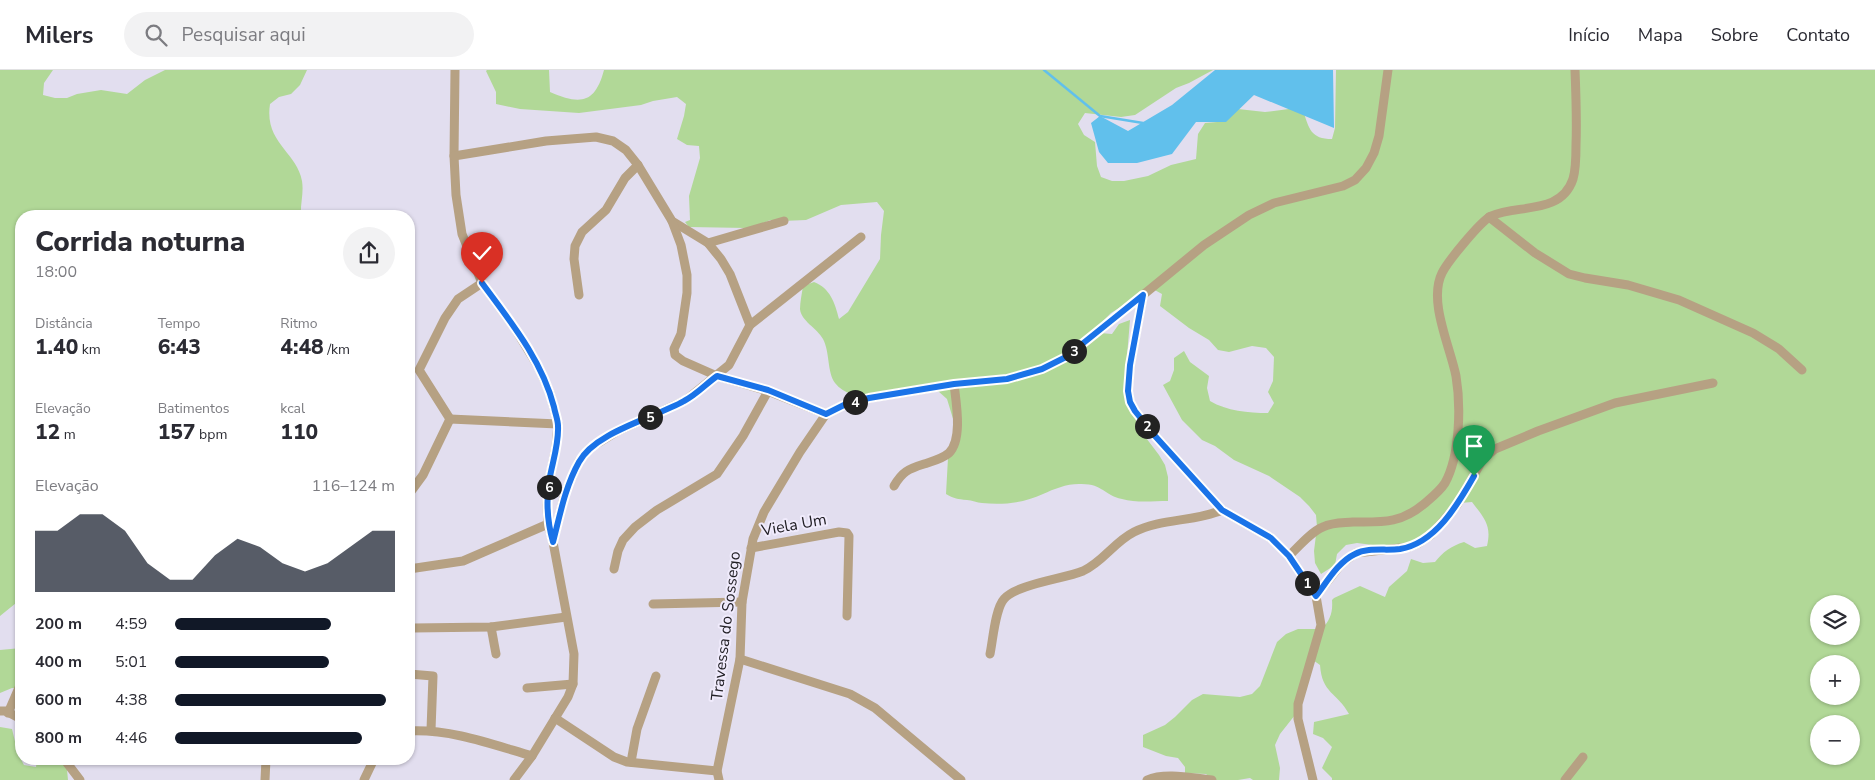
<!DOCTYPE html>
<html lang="pt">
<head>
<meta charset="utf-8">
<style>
  body { margin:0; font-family:"Nunito Sans",sans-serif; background:#f2f2f3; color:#2b2b33; height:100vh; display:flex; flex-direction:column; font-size:19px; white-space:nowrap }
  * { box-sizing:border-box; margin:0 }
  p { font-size:16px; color:#7c7c81 }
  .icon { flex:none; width:28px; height:28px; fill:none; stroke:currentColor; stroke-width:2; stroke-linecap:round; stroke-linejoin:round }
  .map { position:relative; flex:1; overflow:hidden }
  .panel { position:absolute; left:15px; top:140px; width:400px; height:555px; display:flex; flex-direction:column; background:#fff; border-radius:20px; box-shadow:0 1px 4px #0004 }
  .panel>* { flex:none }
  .fabs { position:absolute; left:1810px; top:525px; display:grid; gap:10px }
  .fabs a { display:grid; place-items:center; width:50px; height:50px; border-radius:50%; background:#fff; box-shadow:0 1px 4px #0004; font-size:25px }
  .pin { position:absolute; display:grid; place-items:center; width:42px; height:42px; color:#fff; margin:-51px -21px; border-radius:50% 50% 50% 0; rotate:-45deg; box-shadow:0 0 5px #0007 }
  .pin .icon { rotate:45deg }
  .km { position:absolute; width:25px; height:25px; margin:-12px; border-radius:50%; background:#222; color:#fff; font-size:14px; line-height:25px; text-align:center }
  .round { display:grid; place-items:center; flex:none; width:52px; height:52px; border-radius:26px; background:#f2f2f3 }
  .head { display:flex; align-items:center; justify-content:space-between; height:85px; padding:0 20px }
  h1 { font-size:28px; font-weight:800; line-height:38px }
  .metrics { display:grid; grid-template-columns:repeat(3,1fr); gap:8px; height:85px; padding:5px 20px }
  .metrics div { display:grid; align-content:center }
  .metrics b { font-size:21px; font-weight:800 }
  .metrics small { font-size:14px; font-weight:400 }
  .metrics p { font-size:14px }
  .chart { height:140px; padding:10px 20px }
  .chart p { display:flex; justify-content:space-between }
  .chart svg { width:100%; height:90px; margin-top:5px; fill:#111827; opacity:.7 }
  ul { padding:0 20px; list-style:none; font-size:16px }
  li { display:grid; grid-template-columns:80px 60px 1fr; align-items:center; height:38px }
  li i { height:12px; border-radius:6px; background:#111827 }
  header { display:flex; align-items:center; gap:30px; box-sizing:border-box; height:70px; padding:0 25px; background:#fff; border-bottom:1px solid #e1e1e2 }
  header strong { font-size:24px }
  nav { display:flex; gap:28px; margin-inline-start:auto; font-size:18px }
  .search { width:350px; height:45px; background:#f2f2f3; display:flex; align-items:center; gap:12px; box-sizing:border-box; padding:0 18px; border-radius:28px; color:#7c7c81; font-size:19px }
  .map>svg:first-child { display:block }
  .green { fill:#b1d897; fill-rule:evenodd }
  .water { fill:#61c0ec }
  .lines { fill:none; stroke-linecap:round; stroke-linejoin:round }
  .stream { stroke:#61c0ec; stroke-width:2.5 }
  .minor { stroke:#b6a183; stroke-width:9 }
  .route-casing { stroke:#fff; stroke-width:10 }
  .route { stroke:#1a73e8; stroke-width:6 }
  .labels { text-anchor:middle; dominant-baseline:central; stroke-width:4; stroke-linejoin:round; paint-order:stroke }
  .street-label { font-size:16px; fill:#222026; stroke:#f0ebfc }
</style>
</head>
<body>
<header>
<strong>Milers</strong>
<div class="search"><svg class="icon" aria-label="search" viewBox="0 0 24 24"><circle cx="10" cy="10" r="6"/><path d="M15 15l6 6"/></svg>Pesquisar aqui</div>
<nav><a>Início</a><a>Mapa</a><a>Sobre</a><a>Contato</a></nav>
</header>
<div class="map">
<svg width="1875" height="710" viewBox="0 0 1875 710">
  <rect width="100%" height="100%" fill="#e2deef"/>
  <g class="green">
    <path d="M 0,0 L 53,0 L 44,13 L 43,25 L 55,28 L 67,28 L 77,24 L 101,20 L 127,24 L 145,10 L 165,0 L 307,0 L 300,15 L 291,24 L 279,27 L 270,34 C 264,73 297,82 302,111 C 304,123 300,135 301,146 L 21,146 L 21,529 L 0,546 Z"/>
    <path d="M 487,0 L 549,0 L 550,22 C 580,35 595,34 604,0 L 1213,0 L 1189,13 L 1176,18 L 1135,45 L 1121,47 L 1085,43 L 1078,54 L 1084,65 L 1095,72 L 1097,96 L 1101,107 L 1112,111 L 1124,111 L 1148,106 L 1171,95 L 1196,89 L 1198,64 L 1205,53 L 1217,52 L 1238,39 L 1265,42 L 1289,39 L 1303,40 C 1309,59 1311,69 1332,69 L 1335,58 L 1336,0 L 1875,0 L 1875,710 L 1332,710 L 1332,708 L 1322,698 L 1332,677 L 1323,668 L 1313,664 L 1314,652 L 1349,644 C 1337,622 1322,624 1320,595 L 1310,588 L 1295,645 L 1280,664 L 1275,675 L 1280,698 L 1279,710 L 1253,710 L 1250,708 L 1238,710 L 1213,710 L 1206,704 L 1185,703 L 1185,697 L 1178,688 L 1166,686 L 1143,677 L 1143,665 L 1165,655 L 1175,647 L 1192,630 L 1203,624 L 1240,627 L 1252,624 L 1260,616 L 1277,572 L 1286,564 L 1298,559 L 1322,559 C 1330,550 1333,543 1332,530 L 1334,528 L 1360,516 L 1385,527 L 1389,517 L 1407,501 L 1411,489 L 1423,493 L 1435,492 C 1443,482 1451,476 1464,472 L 1475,478 L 1487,476 C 1492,455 1484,448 1472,432 L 1460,433 L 1417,475 L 1381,476 L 1357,473 L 1346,475 L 1337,484 L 1335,495 L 1321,504 L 1315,493 L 1314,481 L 1317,457 L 1316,445 L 1309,436 L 1300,427 L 1269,406 L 1234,390 L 1215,376 L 1202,370 L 1182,350 L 1163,315 L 1170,311 L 1174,300 L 1174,288 L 1184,281 L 1190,292 L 1209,306 L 1207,318 L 1210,331 C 1227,341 1248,343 1268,343 L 1274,333 L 1268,322 L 1273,311 L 1274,287 L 1266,278 L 1252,276 L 1229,282 L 1218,280 L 1209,270 L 1189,258 L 1160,236 L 1162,224 L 1151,218 L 1111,243 L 1103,251 L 1100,263 L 1112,264 L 1119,254 L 1130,250 L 1126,298 L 1137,356 L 1159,385 L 1165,395 L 1168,407 L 1168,431 C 1153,431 1136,433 1122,429 C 1103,425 1103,413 1079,414 C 1066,414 1054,419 1043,424 C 1024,433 1003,435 982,433 C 977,433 972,430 967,430 C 957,429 955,429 946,424 L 948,388 L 954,376 L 954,352 L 947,329 L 938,321 C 910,321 855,339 835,313 C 827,302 830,282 823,269 C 817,258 801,251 800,239 C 800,232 802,223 803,216 L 814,212 C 830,218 835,233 839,249 L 848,242 L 880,189 L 881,165 L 884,141 L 877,132 L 841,135 L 806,150 L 782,151 L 770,150 L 759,155 L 747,158 L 689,157 L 685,152 L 690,150 L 689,126 L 700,88 L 699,76 L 687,75 L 677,69 L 684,46 L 686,34 L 677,27 L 653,31 L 641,35 L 579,43 L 520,39 L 496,34 L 496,22 L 486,1 ZM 1819,534 L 1851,534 L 1851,566 L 1819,566 ZM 1819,594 L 1851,594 L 1851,626 L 1819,626 ZM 1819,654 L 1851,654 L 1851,686 L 1819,686 Z"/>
    <polygon points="21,578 21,618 12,618 0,623 0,580"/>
    <polygon points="0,657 12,659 18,684 24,695 36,697 37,689 66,689 68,710 0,710"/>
  </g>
  <polygon class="water" points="1215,0 1333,0 1334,58 1254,25 1226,52 1196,52 1172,84 1137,93 1108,93 1099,82 1091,53 1100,46 1128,61 1172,35"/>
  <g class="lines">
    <polyline class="stream" points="1044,0 1100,46 1143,53"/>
    <g class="minor">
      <polyline points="455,0 454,86 456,125 462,164 482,213 514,257 539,298 550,323 558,354 556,377 549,411 547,435 548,454 553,472 574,584 573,614 568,627 532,686 514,710"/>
      <polyline points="454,86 546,71 596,67 613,71 626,80 638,95 672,151 708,173 721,189 730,204 750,255 729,295 686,330 618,361 590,378 579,391 565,423 553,472"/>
      <polyline points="1489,147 1535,183 1569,204 1585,208 1628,215 1679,230 1753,263 1779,279 1802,300"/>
      <polyline points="672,151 681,175 687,205 687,223 681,264 674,279 675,285 683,291 717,306 768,321 826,344"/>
      <polyline points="708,173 784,151"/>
      <polyline points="579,225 574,189 575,176 582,162 606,140 625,108 638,95"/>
      <polyline points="750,255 861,167"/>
      <polyline points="450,349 419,300 445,248 458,229 482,213"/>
      <polyline points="450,349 558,354"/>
      <path d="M 894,416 C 902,402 908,399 924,394 C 933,391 942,389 949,383 C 963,369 956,332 954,314"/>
      <polyline points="409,424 423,405 450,349"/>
      <polyline points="751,478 839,462 847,463 849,466 847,546"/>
      <path d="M 1289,486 C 1298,477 1312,461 1323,457 C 1333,452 1343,453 1353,452 C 1382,452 1400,454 1424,434 C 1431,428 1440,421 1445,413 C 1460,386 1461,336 1456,306 C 1450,276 1428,231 1442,203 C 1448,191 1480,152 1491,146 C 1518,134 1561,145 1573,109 C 1576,99 1576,86 1576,75 C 1577,50 1576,25 1575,0"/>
      <polyline points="409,499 463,491 548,454"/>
      <polyline points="614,499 618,481 623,470 635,457 657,440 717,404 743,366 768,321"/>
      <polyline points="1316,526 1342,493 1356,483 1409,477 1419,473 1431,465 1457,435 1483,389 1495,379 1538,361 1615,333 1713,313"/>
      <polyline points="653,534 742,532"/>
      <polyline points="491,557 496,584"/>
      <polyline points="409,560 413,558 491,557 566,547"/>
      <path d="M 990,584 C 993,570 995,539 1004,529 C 1017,514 1063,509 1083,501 C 1103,492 1114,472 1134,462 C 1161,448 1194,452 1222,440"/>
      <polyline points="740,589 850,624 875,638 961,710"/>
      <polyline points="409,604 433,606 431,660"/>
      <polyline points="527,618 573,614"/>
      <polyline points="0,641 6,641 21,649"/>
      <polyline points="8,643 21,613"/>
      <polyline points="555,648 614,687 627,692 717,701"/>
      <path d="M 409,661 C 451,659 491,674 532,686"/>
      <polyline points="64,689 80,710"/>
      <polyline points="631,692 637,659 656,606"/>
      <polyline points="265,710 266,689"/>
      <polyline points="364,710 374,689"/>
      <polyline points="719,710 717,701 740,589 742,532 753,469 764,442 800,382 826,344 846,334 869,328 954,314 1007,309 1042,299 1067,287 1143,225"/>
      <path d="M 1147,710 C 1165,702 1192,708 1212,710"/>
      <polyline points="1313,710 1298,649 1298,634 1321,555 1316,526 1289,486 1271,468 1222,440 1155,366 1135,341 1130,332 1128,321 1130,295 1143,225 1204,175 1249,145 1274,133 1343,116 1355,110 1366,98 1374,83 1379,66 1388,0"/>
      <polyline points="1565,710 1583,687"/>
    </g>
  </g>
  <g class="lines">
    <defs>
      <path id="route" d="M 482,213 C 510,251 542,290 554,337 C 555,343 558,350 558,356 C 559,375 552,393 549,412 C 546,433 547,451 553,472 C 560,445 565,417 579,392 C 595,362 654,348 684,331 C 696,325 706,314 717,306 L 768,320 L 826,344 L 846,334 L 869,328 L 954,314 L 1007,309 L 1042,299 L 1066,287 L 1143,225 L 1130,295 L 1128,321 L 1130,332 L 1135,341 L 1155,366 L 1222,440 L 1271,468 L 1289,486 L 1316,526 C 1327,512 1338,492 1355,484 C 1368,477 1386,481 1400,479 C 1436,473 1458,434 1474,406"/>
    </defs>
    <use href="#route" class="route-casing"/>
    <use href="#route" class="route"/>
  </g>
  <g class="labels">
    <g class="street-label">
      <text transform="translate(794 455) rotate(-10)">Viela Um</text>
      <text transform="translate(726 556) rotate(-83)">Travessa do Sossego</text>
    </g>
  </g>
</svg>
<div class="fabs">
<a><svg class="icon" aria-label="layers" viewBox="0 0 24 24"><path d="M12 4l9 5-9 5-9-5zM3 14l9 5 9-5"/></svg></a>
<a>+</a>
<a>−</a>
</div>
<div class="pin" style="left:1474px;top:406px;background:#1e9e55"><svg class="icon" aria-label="arrive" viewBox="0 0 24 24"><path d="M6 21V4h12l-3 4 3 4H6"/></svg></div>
<div class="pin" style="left:482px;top:213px;background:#d93025"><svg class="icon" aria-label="check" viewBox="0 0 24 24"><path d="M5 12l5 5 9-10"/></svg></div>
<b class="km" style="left:1307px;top:513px">1</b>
<b class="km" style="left:1147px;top:356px">2</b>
<b class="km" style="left:1074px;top:281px">3</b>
<b class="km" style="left:855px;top:332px">4</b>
<b class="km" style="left:650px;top:347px">5</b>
<b class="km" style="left:549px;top:417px">6</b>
<section class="panel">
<div class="head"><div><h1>Corrida noturna</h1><p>18:00</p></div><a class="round"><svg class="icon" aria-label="share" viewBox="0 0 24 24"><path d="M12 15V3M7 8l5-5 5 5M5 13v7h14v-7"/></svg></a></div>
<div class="metrics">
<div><p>Distância</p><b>1.40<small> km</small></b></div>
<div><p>Tempo</p><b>6:43</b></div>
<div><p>Ritmo</p><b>4:48<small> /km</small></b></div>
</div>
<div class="metrics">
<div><p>Elevação</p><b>12<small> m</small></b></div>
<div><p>Batimentos</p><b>157<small> bpm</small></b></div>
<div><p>kcal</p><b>110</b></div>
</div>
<div class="chart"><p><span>Elevação</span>116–124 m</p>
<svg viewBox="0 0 160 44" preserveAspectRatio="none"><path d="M0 44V14L10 14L20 6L30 6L40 14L50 30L60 38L70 38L80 26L90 18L100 22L110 30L120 34L130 30L140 22L150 14L160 14V44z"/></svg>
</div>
<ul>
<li><b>200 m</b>4:59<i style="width:71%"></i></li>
<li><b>400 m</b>5:01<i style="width:70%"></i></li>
<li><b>600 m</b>4:38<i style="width:96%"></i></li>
<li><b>800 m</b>4:46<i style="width:85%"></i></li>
</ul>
</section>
</div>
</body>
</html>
